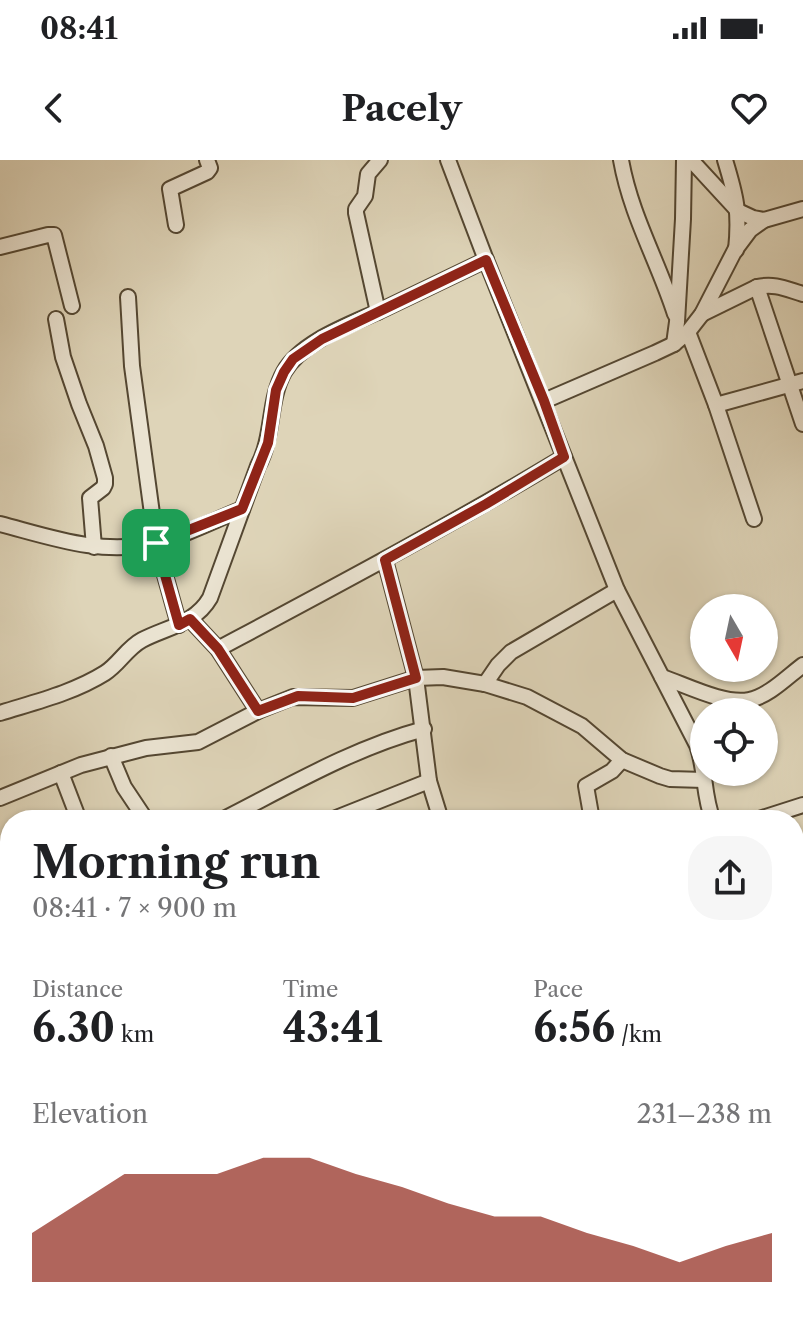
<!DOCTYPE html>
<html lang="en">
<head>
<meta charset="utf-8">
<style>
  body { margin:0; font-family:"Libre Caslon Text",serif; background:#f6f6f6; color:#202124; height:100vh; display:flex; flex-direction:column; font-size:30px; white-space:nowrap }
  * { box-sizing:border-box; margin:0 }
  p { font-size:26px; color:#757577 }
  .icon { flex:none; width:44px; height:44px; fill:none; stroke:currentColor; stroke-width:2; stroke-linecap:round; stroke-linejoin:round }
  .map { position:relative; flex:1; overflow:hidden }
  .details { position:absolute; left:0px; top:650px; width:804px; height:514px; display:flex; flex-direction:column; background:#fff; border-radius:32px 32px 0 0; box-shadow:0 2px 6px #0004 }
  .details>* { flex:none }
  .needle { width:52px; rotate:171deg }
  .tools { position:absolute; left:690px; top:434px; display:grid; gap:16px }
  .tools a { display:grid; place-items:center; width:88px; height:88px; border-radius:50%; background:#fff; box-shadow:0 2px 6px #0004; font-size:40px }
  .pin { position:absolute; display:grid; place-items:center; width:68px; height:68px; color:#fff; margin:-34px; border-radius:16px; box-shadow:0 4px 12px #0006 }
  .round { display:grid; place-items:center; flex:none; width:84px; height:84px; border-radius:32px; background:#f6f6f6 }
  .head { display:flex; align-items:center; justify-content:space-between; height:136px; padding:0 32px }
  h1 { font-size:44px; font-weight:700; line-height:60px }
  .stats { display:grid; grid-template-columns:repeat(3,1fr); gap:12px; height:136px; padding:8px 32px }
  .stats div { display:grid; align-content:center }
  .stats b { font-size:40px; font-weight:700 }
  .stats small { font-size:22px; font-weight:400 }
  .stats p { font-size:22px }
  .chart { height:224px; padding:16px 32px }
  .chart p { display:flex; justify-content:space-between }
  .chart svg { width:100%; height:144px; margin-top:8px; fill:#8f2418; opacity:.7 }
  .status { display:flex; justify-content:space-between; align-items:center; height:56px; padding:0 40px; background:#fff; direction:ltr }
  .status svg { height:22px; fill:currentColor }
  header { display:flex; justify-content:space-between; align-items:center; height:104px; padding:0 32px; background:#fff; font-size:36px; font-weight:700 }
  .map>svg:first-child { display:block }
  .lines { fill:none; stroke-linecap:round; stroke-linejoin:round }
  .minor-casing { stroke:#544732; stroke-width:18 }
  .minor { stroke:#eae3d1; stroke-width:14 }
  .route-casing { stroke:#fff; stroke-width:16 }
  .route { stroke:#8f2418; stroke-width:10 }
</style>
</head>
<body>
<div class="status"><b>08:41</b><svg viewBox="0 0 49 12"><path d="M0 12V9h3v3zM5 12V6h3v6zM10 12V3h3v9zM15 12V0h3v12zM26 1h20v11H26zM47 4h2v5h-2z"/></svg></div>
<header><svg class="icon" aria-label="back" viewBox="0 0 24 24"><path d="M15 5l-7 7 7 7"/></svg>Pacely<svg class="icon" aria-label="heart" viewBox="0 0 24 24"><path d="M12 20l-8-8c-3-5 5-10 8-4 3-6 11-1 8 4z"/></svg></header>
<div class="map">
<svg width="803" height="1163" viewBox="0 0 803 1163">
  <rect width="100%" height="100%" fill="#ded4b8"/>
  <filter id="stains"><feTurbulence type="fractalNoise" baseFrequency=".0025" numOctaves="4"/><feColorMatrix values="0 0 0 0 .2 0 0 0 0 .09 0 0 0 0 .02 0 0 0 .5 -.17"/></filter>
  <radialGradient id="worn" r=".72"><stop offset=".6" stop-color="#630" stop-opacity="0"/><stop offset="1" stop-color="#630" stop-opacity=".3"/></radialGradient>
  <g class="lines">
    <defs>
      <g id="minor">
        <path d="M 448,0 L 486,100 L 617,430 L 697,585 C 706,609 703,636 713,660"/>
        <path d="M 621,0 C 631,56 658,101 675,154"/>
        <polyline points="691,0 738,51 753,58 764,60"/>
        <path d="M 725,0 C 736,36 740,52 736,90"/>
        <polyline points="176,65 170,29 207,12 210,8 207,0"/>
        <polyline points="0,87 48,75 54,75 72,146"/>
        <polyline points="757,127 803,264"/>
        <polyline points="128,137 132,206 156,383 179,465"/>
        <polyline points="378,152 356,53 356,49 365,36 368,14 380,0"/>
        <path d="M 702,154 L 757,127 C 775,123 786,129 803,134"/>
        <polyline points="56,159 63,197 79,244 96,286 105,318 105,324 103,328 90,338 94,387"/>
        <polyline points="688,172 716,245 754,359"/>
        <polyline points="674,184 677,162 683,59 684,0"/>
        <polyline points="544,241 655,193 674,184 688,172 702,154 735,90 750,70 764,60 803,49"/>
        <polyline points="716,245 803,221"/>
        <path d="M 0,364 C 50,377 102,396 154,383 C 184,376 213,361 242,349"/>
        <polyline points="385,400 416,518 429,621 441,660"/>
        <polyline points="190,459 218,489 258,551"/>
        <path d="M 218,489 C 334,427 451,365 564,297"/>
        <path d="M 662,517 C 686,525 724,545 749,540 C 769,536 787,517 803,505"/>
        <polyline points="485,524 498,505 511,492 617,430"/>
        <path d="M 0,553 C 35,542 73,533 105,513 C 119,504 127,488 142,480 C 167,467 195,464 210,438 L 258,306 C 274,276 268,241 284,212 C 302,180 355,163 386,148 C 420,132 453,116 486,100"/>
        <polyline points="111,596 124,627 146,660"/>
        <polyline points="61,613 79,660"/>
        <polyline points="0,638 81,605 146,588 198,582 258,551 293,537 353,538 416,518 443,517 485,524 527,537 582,566 622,600 660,616 670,619 704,620"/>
        <path d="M 222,660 C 287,627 353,588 424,569"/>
        <polyline points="331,660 429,621"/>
        <polyline points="592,660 586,626 612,611 622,600"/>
        <polyline points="756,660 803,645"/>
        <polyline points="794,697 803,696"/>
        <polyline points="0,712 10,725"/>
        <polyline points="794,752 803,776"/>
        <polyline points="794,897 803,892"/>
        <polyline points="794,999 803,994"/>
        <polyline points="794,1053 803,1047"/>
        <polyline points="794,1071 803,1086"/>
        <polyline points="352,1154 357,1163"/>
        <polyline points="614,1163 625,1154"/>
      </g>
    </defs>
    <use href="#minor" class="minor-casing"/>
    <use href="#minor" class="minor"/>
  </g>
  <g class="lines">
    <defs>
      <polygon id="route" points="486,100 544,241 564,297 486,344 385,400 416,518 353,538 298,536 258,551 218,489 190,459 179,465 156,383 242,349 268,283 276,230 284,212 293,199 322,179"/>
    </defs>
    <use href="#route" class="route-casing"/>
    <use href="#route" class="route"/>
  </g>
  <rect width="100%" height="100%" filter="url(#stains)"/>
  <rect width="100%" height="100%" fill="url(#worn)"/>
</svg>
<div class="tools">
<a><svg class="needle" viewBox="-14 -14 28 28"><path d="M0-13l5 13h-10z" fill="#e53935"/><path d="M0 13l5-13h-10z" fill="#757577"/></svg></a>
<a><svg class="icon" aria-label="locate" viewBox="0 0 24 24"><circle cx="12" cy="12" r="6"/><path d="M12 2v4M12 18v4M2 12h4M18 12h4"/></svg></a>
</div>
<div class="pin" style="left:156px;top:383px;background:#1e9e55"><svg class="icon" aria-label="arrive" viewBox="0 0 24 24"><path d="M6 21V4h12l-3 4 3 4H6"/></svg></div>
<section class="details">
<div class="head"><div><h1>Morning run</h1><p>08:41 · 7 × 900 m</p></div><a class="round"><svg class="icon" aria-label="share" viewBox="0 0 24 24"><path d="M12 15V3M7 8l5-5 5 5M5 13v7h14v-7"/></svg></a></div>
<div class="stats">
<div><p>Distance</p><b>6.30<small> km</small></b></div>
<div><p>Time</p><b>43:41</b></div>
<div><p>Pace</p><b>6:56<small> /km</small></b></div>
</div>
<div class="chart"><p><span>Elevation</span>231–238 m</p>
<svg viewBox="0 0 160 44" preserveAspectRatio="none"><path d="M0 44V29L10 20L20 11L30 11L40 11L50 6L60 6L70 11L80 15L90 20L100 24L110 24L120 29L130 33L140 38L150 33L160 29V44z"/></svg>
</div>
</section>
</div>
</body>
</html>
